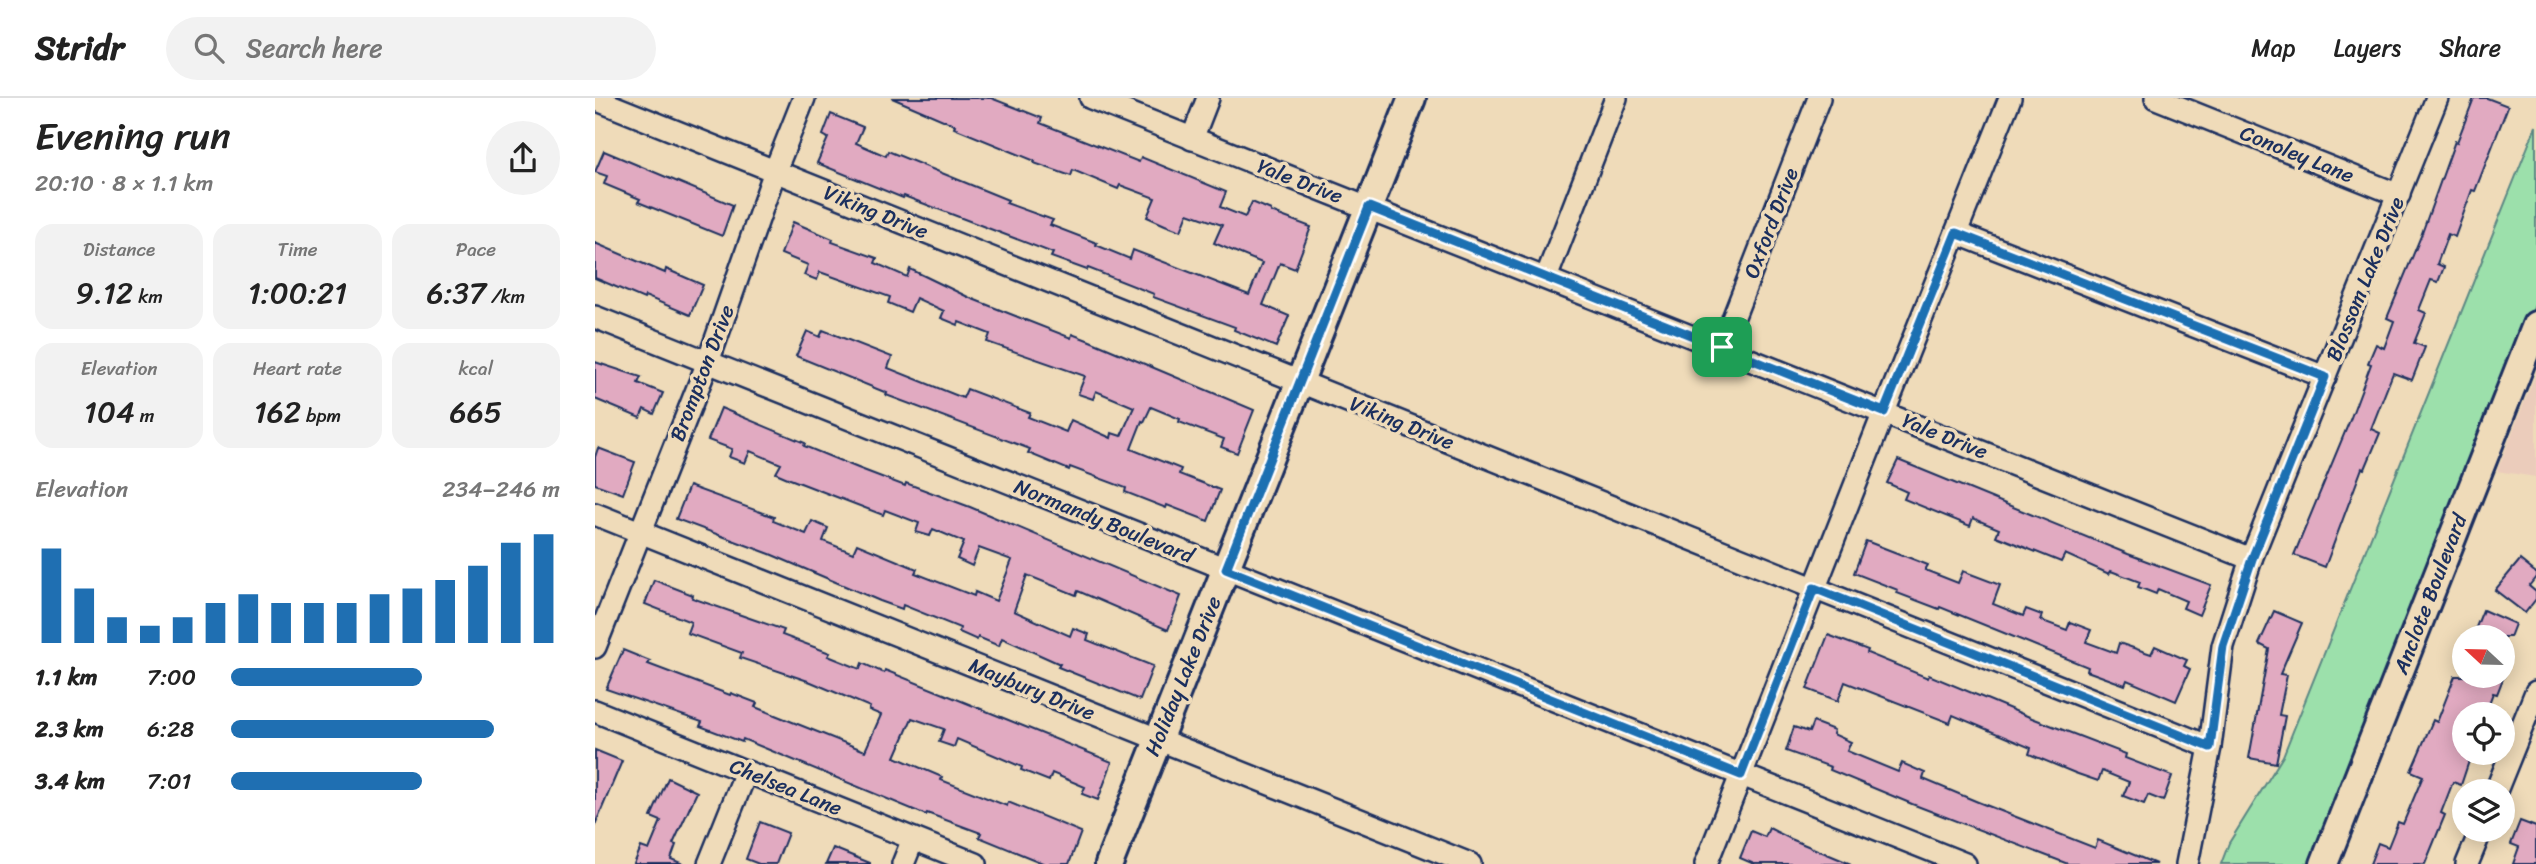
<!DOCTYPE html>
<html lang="en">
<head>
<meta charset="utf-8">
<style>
  body { margin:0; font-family:Sriracha,sans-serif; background:#f2f2f2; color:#222; height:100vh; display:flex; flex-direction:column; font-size:26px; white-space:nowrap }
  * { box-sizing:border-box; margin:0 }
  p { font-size:23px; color:#767676 }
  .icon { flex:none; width:38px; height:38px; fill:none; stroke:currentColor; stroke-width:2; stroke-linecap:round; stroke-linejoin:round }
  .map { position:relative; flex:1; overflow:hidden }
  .drawer { display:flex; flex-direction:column; background:#fff; width:595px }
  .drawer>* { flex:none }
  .needle { width:46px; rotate:292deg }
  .buttons { position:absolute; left:1857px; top:527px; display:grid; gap:14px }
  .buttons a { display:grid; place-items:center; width:63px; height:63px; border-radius:50%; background:#fff; box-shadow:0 4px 18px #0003; font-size:35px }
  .pin { position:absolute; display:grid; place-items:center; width:60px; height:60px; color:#fff; margin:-30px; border-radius:14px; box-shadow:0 4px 10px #0006 }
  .round { display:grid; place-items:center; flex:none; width:74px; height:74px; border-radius:37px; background:#f2f2f2 }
  .overview { display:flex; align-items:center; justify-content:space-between; height:119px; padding:0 35px }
  h1 { font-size:38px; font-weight:600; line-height:52px }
  .stats { display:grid; grid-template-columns:repeat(3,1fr); gap:10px; height:119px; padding:7px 35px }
  .stats div { display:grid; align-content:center; border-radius:18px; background:#f2f2f2; text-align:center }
  .stats b { font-size:30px; font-weight:600 }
  .stats small { font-size:19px; font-weight:400 }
  .stats p { font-size:19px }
  .chart { height:196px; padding:14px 35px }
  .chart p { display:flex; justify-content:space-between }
  .chart svg { width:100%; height:126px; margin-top:7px; stroke:#1f6fb2; stroke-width:6 }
  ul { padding:0 35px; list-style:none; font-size:23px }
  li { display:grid; grid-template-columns:112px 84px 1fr; align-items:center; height:52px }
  li i { height:18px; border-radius:9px; background:#1f6fb2 }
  header { display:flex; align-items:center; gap:42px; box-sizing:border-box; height:98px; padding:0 35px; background:#fff; border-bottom:2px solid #e0e0e0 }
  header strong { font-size:33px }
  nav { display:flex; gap:38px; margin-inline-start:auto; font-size:24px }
  .search { width:490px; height:63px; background:#f2f2f2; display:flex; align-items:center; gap:18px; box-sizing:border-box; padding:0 24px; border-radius:38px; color:#767676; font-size:26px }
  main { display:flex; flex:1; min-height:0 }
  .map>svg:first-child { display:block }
  .built { fill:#ebccbb }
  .green { fill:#9ce0ab; stroke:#5c8884; stroke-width:2 }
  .building { fill:#e1aac1; stroke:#1b2f5e; stroke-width:2 }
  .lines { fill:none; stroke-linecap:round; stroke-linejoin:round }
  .minor-casing { stroke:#1b2f5e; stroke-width:26 }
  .tertiary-casing { stroke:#1b2f5e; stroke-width:32 }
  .minor { stroke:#efdbb9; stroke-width:21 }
  .tertiary { stroke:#efdbb9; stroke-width:26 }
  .route-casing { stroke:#fff; stroke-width:14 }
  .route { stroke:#1f6fb2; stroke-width:9 }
  .labels { text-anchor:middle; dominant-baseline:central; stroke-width:7; stroke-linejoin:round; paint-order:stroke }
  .street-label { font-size:21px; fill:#1b2f5e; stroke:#efdbb9 }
</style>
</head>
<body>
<header>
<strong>Stridr</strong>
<div class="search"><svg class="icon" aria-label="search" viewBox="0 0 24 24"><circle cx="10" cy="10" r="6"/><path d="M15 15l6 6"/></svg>Search here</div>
<nav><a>Map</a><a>Layers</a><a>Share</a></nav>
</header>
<main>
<section class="drawer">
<div class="overview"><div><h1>Evening run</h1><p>20:10 · 8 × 1.1 km</p></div><a class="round"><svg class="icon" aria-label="share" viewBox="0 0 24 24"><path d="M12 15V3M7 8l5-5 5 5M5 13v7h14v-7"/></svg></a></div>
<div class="stats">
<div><p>Distance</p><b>9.12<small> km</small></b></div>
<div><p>Time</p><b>1:00:21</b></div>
<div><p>Pace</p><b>6:37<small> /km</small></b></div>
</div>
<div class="stats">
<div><p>Elevation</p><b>104<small> m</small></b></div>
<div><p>Heart rate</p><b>162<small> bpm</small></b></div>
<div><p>kcal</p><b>665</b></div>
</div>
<div class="chart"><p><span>Elevation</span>234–246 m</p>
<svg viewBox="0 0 160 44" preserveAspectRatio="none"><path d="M5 44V11M15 44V25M25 44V35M35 44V38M45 44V35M55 44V30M65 44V27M75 44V30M85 44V30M95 44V30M105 44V27M115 44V25M125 44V22M135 44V17M145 44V9M155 44V6"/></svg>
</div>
<ul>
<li><b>1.1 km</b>7:00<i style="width:58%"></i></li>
<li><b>2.3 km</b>6:28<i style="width:80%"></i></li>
<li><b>3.4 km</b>7:01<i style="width:58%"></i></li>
</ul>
</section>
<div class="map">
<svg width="1941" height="766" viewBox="0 0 1941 766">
  <rect width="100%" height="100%" fill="#efdbb9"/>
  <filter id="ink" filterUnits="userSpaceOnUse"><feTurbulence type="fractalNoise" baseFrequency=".0143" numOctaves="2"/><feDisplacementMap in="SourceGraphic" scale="14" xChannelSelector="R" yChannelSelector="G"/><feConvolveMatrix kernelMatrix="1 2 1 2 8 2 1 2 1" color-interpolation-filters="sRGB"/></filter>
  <g filter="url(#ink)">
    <polygon class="built" points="1941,275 1941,379 1902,373"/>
    <polygon class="green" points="1941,28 1941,204 1720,766 1626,766 1634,745 1688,658"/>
    <g class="building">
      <polygon points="297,0 396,0 447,20 445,25 544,64 546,59 631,94 625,109 650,119 657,104 676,112 676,114 716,129 700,171 685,165 668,207 694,218 681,249 639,232 640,229 558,199 559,196 493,170 492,172 456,159 458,155 309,98 308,100 222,65 233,40 228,37 236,16 268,29 261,45 291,58 293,53 413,102 411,105 458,122 455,127 502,145 501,147 535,161 538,152 654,197 667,165 619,145 627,127 593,115 586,133 570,127 552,119 560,100 525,87 523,91 478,72 476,78 439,65 440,63 359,30 360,27"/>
      <polygon points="1879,0 1892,0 1913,8 1880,93 1877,92 1860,139 1853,136 1842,166 1849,169 1843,184 1836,182 1824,212 1831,215 1819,245 1830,249 1817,282 1798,275 1776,331 1785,335 1770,371 1767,370 1730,469 1699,457 1755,322 1776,266 1773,265 1781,246 1789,250 1799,223 1792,220 1826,138 1860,43 1862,44"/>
      <polygon points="9,53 138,107 127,138 43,104 45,101 9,86 12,78 0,74"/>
      <polygon points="198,124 238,141 237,144 282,160 280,165 312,179 315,171 375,200 476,240 477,236 495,243 659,312 642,355 626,349 629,341 584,324 585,321 556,309 549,324 547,323 536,351 586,371 584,376 625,392 613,423 572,407 571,410 530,394 531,390 475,369 474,372 433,355 435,351 291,297 292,295 201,258 212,233 225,239 228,232 297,259 293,270 368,300 372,291 435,315 433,319 471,334 476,322 516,340 517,335 526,338 539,309 501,293 498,301 483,296 490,278 392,244 395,236 364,224 363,227 346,220 349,213 321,200 315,214 293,205 295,199 225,174 222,182 209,177 213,167 186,156"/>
      <polygon points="0,145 70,175 71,171 108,187 95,217 50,198 49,201 0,180"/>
      <polygon points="0,264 46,279 43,285 68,295 59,316 49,311 45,320 0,301"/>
      <polygon points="126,310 210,345 209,348 263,370 310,388 311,385 375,409 586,498 573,532 483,493 481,497 432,477 419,513 475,538 478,530 494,536 492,542 558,568 545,602 463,569 465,566 407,540 404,548 383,539 382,542 364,534 365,530 308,507 307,511 285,503 175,456 81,421 94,388 179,419 178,423 211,436 217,423 233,430 228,443 258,455 262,446 322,471 320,475 379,498 380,494 401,503 417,462 384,450 377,468 362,461 369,444 338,431 335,438 321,434 324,425 290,412 288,417 195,381 181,375 186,366 155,353 150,365 134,359 137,351 113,342"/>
      <polygon points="3,350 40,364 28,396 0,386 0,359"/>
      <polygon points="1303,362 1533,456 1616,487 1604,517 1588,510 1591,503 1563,491 1561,496 1543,489 1545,484 1516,473 1514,476 1470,456 1466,464 1401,438 1404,431 1378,420 1375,428 1309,401 1312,394 1292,385"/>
      <polygon points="1271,443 1333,467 1330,472 1363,485 1368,473 1405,487 1398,506 1428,518 1431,511 1447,517 1445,522 1472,532 1475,524 1496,532 1491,544 1521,555 1524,545 1556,556 1560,548 1592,562 1589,568 1595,571 1581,603 1532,582 1530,587 1492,573 1493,569 1345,509 1344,511 1302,495 1303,492 1259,475"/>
      <polygon points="1925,462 1941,475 1941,479 1934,488 1941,494 1941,501 1930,515 1900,492"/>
      <polygon points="59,482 98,497 97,500 189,532 187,537 235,555 233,558 265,571 267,565 289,575 290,572 517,664 503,702 487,696 490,689 457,675 454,683 426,672 427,669 362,641 359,649 344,644 349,631 317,620 300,659 347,679 346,682 412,708 413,704 486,734 474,766 450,766 384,739 386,735 332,715 331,717 148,641 147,644 105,628 107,624 11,591 28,552 55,563 53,566 135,597 136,595 162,605 160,609 270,653 286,617 274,612 275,609 216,584 145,560 147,555 92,535 96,524 50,506"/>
      <polygon points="1888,512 1920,526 1915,539 1877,539"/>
      <polygon points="1679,513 1707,525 1685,576 1692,577 1684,617 1690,618 1681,665 1654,660 1674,551 1664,546"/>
      <polygon points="1233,537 1273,552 1272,555 1333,580 1334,577 1437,620 1531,656 1530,660 1577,678 1568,703 1553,697 1549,706 1528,698 1534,684 1507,673 1503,683 1480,675 1434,656 1436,650 1358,617 1355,625 1250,584 1243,603 1212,591"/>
      <polygon points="1860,578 1909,578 1902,596 1898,595 1890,616 1869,616 1869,654 1877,654 1866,687 1858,684 1846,715 1850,717 1830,766 1775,766 1783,745 1793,749 1803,724 1808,726 1828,678 1816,673 1838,622 1842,624"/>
      <polygon points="1218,624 1239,632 1238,636 1256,644 1252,653 1303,674 1307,665 1330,675 1328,681 1383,704 1500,750 1503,742 1561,766 1473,766 1317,706 1235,672 1236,669 1191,653 1199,629 1214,634"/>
      <polygon points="0,652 27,663 0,727"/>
      <polygon points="73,680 102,694 78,746 81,747 76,761 88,766 39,766 46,749 54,752 66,723 56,719"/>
      <polygon points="1925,723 1941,729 1941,766 1918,766 1924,749 1916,746"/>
      <polygon points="165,724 193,735 181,766 164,766 151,761"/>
      <polygon points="1174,730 1196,741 1256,766 1159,766 1145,760 1156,733 1170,739"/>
      <polygon points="238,750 275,765 275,766 231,766"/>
    </g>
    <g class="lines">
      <defs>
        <g id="minor">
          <polyline points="496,0 1656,461"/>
          <polyline points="1561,0 1804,97"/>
          <polyline points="0,1 1615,649"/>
          <polyline points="597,41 613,0"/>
          <polyline points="1361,135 1730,279"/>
          <polyline points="951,180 1021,0"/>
          <polyline points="0,219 1370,766"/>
          <polyline points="1127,249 1224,0"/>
          <polyline points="0,416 875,766"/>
          <polyline points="0,549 113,264 180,73 209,0"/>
          <polyline points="0,613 381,766"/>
          <polyline points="1901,693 1941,594"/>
          <polyline points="114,766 151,674"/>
          <polyline points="308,766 318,741"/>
          <polyline points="1111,766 1289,314 1415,0"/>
          <polyline points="1592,766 1615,649 1628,548 1656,461 1842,0"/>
          <polyline points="1872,766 1886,732"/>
        </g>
        <g id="tertiary">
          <polyline points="514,766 817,0"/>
          <polyline points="1729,766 1941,227"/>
        </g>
      </defs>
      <use href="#minor" class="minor-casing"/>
      <use href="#tertiary" class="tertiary-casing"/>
      <use href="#minor" class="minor"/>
      <use href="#tertiary" class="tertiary"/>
    </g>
  </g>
  <g class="lines" filter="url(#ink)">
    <defs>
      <polygon id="route" points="774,109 1289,314 1361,135 1730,279 1657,461 1628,548 1615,649 1219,490 1146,677 631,471"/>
    </defs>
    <use href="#route" class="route-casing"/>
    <use href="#route" class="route"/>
  </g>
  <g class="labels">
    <g class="street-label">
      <text transform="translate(1702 56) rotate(22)">Conoley Lane</text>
      <text transform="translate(705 83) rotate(21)">Yale Drive</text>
      <text transform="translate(281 114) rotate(22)">Viking Drive</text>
      <text transform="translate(1176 125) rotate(-69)">Oxford Drive</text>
      <text transform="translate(1770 181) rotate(-68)">Blossom Lake Drive</text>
      <text transform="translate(107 275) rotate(-69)">Brompton Drive</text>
      <text transform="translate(807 325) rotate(22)">Viking Drive</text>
      <text transform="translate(1350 338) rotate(22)">Yale Drive</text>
      <text transform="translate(509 423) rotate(22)">Normandy Boulevard</text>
      <text transform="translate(1835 496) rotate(-69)">Anclote Boulevard</text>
      <text transform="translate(588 578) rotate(-68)">Holiday Lake Drive</text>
      <text transform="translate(437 591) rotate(22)">Maybury Drive</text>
      <text transform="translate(191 689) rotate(22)">Chelsea Lane</text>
    </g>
  </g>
</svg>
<div class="buttons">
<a><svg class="needle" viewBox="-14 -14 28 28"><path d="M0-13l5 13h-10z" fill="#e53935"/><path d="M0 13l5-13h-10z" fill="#767676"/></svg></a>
<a><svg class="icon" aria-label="locate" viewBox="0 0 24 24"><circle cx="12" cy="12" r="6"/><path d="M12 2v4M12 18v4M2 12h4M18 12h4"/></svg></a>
<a><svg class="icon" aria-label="layers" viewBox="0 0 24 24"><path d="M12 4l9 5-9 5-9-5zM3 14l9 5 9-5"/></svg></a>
</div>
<div class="pin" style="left:1127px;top:249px;background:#1e9e55"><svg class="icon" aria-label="arrive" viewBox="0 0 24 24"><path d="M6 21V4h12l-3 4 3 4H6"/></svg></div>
</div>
</main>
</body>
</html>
